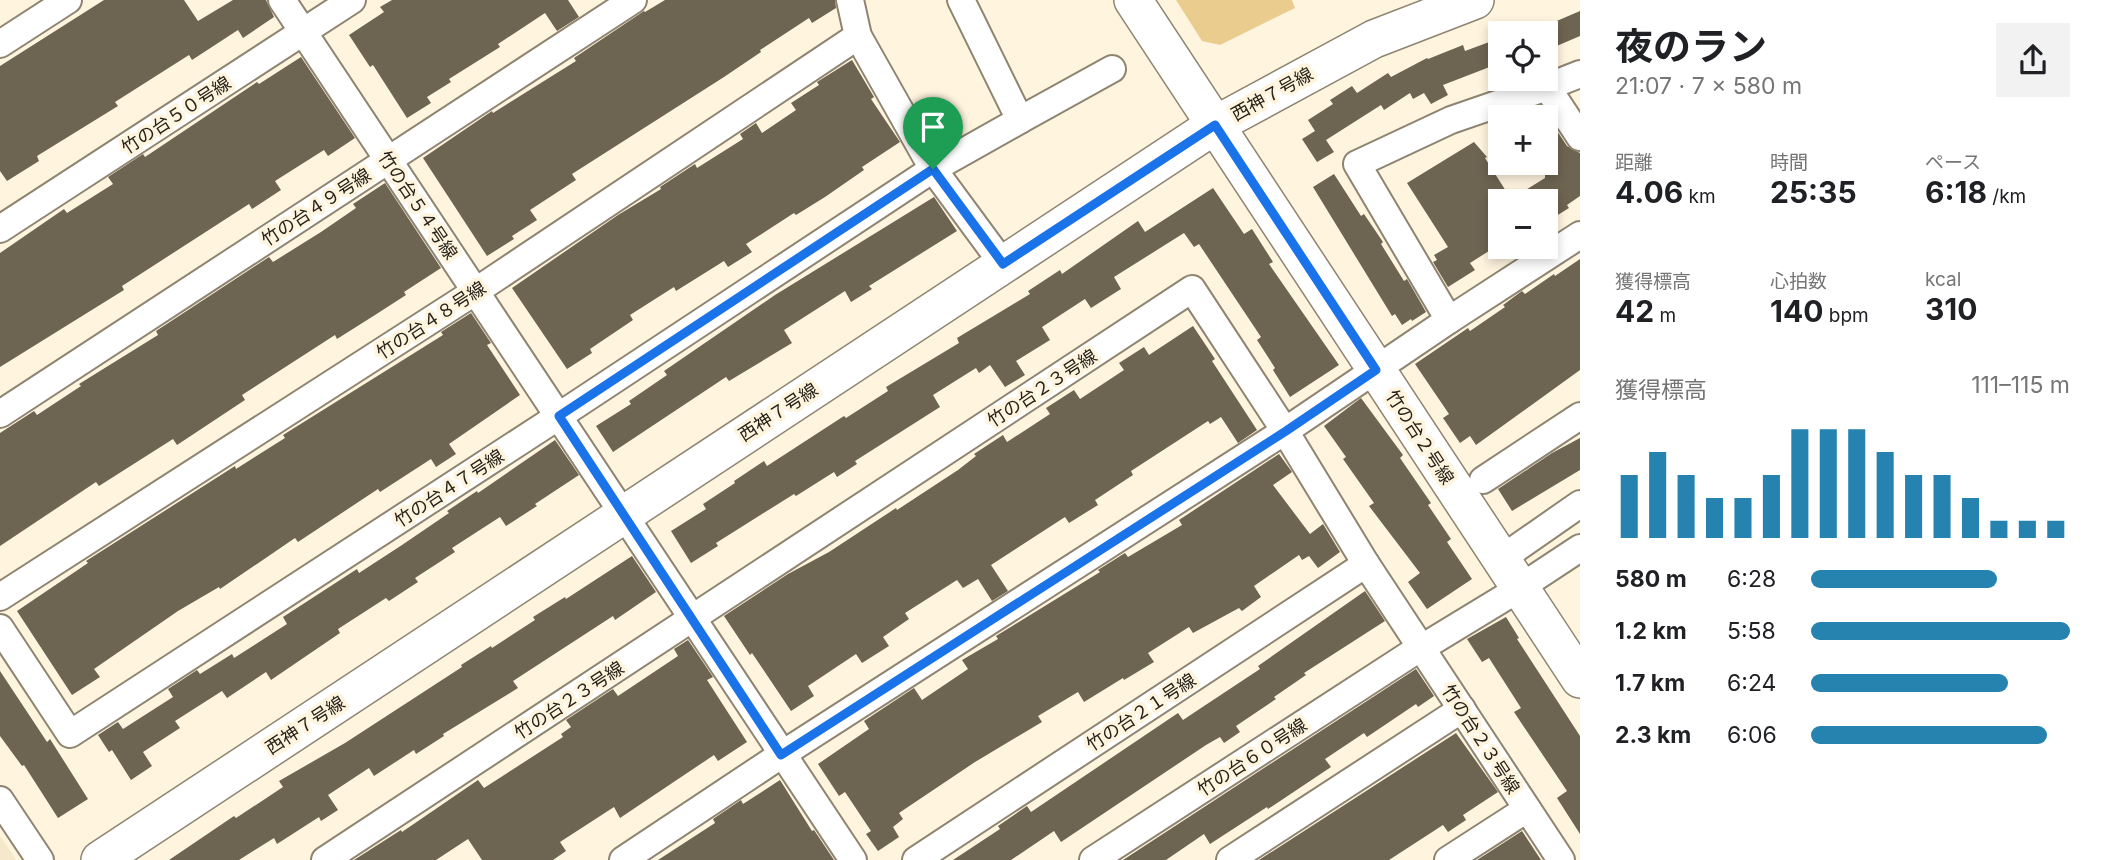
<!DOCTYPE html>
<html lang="ja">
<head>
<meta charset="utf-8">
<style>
  body { margin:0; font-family:Inter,"Noto Sans JP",sans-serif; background:#f2f2f2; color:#202124; height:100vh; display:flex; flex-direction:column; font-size:26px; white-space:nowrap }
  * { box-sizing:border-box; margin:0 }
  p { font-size:23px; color:#757577 }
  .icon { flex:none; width:38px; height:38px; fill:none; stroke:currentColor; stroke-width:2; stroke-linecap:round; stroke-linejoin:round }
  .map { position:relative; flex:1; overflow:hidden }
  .side { display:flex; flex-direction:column; background:#fff; width:525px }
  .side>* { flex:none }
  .fabs { position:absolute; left:1488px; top:21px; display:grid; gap:14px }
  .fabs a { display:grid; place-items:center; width:70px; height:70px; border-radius:0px; background:#fff; box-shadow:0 4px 10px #0003; font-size:35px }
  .pin { position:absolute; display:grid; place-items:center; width:60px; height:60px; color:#fff; margin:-72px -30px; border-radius:50% 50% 50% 0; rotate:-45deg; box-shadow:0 0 7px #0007 }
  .pin .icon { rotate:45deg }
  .round { display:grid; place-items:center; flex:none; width:74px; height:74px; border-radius:0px; background:#f2f2f2 }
  .headline { display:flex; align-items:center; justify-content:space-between; height:119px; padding:0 35px }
  h1 { font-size:38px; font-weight:700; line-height:52px }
  .stats { display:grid; grid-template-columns:repeat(3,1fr); gap:10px; height:119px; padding:7px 35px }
  .stats div { display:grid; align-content:center }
  .stats b { font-size:30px; font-weight:700 }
  .stats small { font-size:19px; font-weight:400 }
  .stats p { font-size:19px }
  .chart { height:196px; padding:14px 35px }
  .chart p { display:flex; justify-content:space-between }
  .chart svg { width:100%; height:126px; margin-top:7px; stroke:#2682af; stroke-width:6 }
  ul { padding:0 35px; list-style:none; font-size:23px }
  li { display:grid; grid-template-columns:112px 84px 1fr; align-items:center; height:52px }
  li i { height:18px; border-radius:9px; background:#2682af }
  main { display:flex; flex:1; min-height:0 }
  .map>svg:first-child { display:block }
  .built { fill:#f6e8cb }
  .green { fill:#eacc8f }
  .building { fill:#6d6451 }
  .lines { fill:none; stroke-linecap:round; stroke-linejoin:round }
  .street-casing { stroke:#8e8471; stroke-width:30 }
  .secondary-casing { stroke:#8e8471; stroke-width:40 }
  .street { stroke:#fff; stroke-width:26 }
  .secondary { stroke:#fff; stroke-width:37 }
  .route-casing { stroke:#fff; stroke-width:14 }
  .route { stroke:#1a73e8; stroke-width:9 }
  .labels { text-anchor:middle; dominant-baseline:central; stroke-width:7; stroke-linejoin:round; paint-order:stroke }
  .street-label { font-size:18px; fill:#27231b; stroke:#fff4de }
</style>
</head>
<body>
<main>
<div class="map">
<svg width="1580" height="860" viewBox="0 0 1580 860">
  <rect width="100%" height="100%" fill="#fff4de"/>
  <polygon class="built" points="0,836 16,859 15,860 0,860"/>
  <polygon class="green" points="1176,0 1292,0 1295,8 1220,45 1202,41"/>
  <g class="building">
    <polygon points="104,0 184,0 198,21 233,0 266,0 274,17 243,38 238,30 192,60 189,55 115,102 118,106 37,156 39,161 7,181 0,171 0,66"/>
    <polygon points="392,0 568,0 579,17 557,31 545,13 498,44 500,47 449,79 451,82 427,97 431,103 407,118 373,65 370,67 349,35 384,12 380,7"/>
    <polygon points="665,0 835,0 836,8 812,23 809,18 760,50 761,52 724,77 572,174 576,180 530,210 537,220 512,236 514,239 487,256 423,158 492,111 493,113 576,61 574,58 644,11 645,12"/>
    <polygon points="1580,11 1580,36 1545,51 1545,26"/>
    <polygon points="1500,38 1500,63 1443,85 1448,95 1431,104 1424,93 1413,99 1410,93 1384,110 1381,105 1326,140 1334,152 1317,162 1302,139 1315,131 1308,120 1333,104 1330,100 1352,86 1357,93 1388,73 1391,77 1427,58 1428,59 1463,45 1465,51"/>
    <polygon points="301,57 355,138 328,156 324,150 275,181 281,190 252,209 249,204 122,286 124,290 0,367 0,253 64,209 67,213 113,184 108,177 143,154 145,157 257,82 259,84"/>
    <polygon points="852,60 874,97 871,99 900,142 862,167 864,170 825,197 796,215 794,213 746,244 752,252 728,267 724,261 676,291 674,287 630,315 633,320 590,349 592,353 567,369 512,288 618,215 661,189 660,187 695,164 697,168 743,139 740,134 756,123 762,133 796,110 791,103 819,85 817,82"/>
    <polygon points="1545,113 1567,146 1580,153 1580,196 1567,205 1569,208 1545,223 1545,201 1500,201 1500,244 1470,263 1475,270 1448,287 1433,262 1437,260 1434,255 1448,247 1407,183 1474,142 1487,157 1485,158 1511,199 1545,178"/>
    <polygon points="1334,174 1361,216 1364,214 1383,242 1381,244 1404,281 1407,279 1426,312 1412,321 1411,319 1402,325 1395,314 1392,316 1313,187"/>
    <polygon points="385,183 441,268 404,292 406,295 375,315 337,339 335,335 242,395 245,400 177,445 173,439 99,486 96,482 0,546 0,433 34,411 37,415 81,386 79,384 158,335 156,331 269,257 273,262 321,232 356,208 353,204"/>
    <polygon points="1213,188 1244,234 1252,229 1273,262 1269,264 1339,365 1290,397 1273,370 1275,368 1257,340 1261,337 1199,244 1194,247 1184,233 1114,277 1121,289 1091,308 1085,299 1042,327 1050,340 1016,361 1025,375 1005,387 990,365 979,373 976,368 933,395 940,407 855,461 857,464 837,477 834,472 796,496 794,494 716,543 718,546 691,563 671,531 706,509 703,504 735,483 734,481 764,461 767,466 844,416 846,418 888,391 886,387 959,343 957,338 1030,294 1028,291 1060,270 1062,274 1138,221 1145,232"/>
    <polygon points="934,197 957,231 869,286 872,289 851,302 845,291 784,330 792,343 729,381 726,377 613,452 596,426 631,404 629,401 667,375 664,371 775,295"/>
    <polygon points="1580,259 1580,370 1476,445 1470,436 1460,443 1443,418 1449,414 1415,364 1468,328 1470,331 1505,307 1503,305 1522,291 1525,294 1554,274 1555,276"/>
    <polygon points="471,313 491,343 487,345 520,395 449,444 456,454 436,467 431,459 380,492 378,489 298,542 295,538 220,589 219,587 178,611 94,669 100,677 72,695 17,611 88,563 86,561 235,466 236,469 285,438 283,435 443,335 441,332"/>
    <polygon points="1193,326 1215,359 1212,361 1257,430 1238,443 1221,417 1210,424 1208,421 1131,471 1133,475 1095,500 1098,505 1069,523 1065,517 991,565 1008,591 992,601 978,579 963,588 957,580 905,613 909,619 883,637 889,646 862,663 856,654 808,686 814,696 791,711 752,653 750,655 724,616 788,574 829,552 896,508 897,510 958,470 976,456 974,454 1003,435 1007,442 1050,414 1046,408 1074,390 1080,399 1124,370 1119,363 1144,347 1149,355"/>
    <polygon points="1361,398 1403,455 1400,458 1431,503 1428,505 1451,539 1447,542 1472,579 1427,609 1408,582 1420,573 1369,506 1374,503 1343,459 1346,457 1324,426"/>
    <polygon points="1580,438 1580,470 1512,511 1498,489 1552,453"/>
    <polygon points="555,440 579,475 535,504 537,506 506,526 500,517 452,548 455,552 415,578 418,582 389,601 386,598 338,629 340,633 271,680 266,672 227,698 222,691 175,721 180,728 143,752 152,766 131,780 112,750 109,752 98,735 118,722 123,729 173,697 168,689 197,670 200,674 232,654 234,658 287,624 283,617 357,569 359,573 402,545 449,513 447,511 477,491 478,493"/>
    <polygon points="1279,454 1292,472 1273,485 1310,534 1323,524 1340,552 1318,568 1309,556 1302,560 1299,555 1254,586 1261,597 1242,611 1239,608 1193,633 1189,627 1148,653 1154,662 1124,680 1123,678 1084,702 1078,692 1038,716 1042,722 975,762 899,813 903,819 893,827 899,837 878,851 866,834 871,831 845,792 839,796 818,764 869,729 864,721 914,688 922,700 968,669 962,660 998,639 996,636 1100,572 1098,570 1125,553 1128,557 1182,525 1179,520"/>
    <polygon points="632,556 656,592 615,620 613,616 513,681 518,688 443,734 444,736 416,754 414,750 374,776 369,768 328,795 338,810 321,821 319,817 277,844 274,838 239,860 169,860 234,816 236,818 283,787 279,781 345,743 462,667 461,665 491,646 492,648 535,620 533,617 565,597 566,599"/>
    <polygon points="1365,591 1385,621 1304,673 1306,675 1274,697 1276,699 1236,726 1240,732 1224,743 1220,737 1206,745 1061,842 1054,831 1011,860 953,860 1000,829 998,826 1027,806 1031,812 1178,713 1183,720 1201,708 1260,669 1258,666"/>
    <polygon points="1506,617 1519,638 1517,639 1580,736 1580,834 1557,798 1567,791 1514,712 1521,708 1489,658 1482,662 1467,639"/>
    <polygon points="688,640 713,677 707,680 747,742 718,761 714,755 620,818 614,807 560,842 566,851 553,860 482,860 468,839 436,860 354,860 401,830 402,832 478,780 484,788 563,737 561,734 571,727 566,720 613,689 618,696 678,656 674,649"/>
    <polygon points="1416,669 1434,696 1418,707 1416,704 1367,737 1364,733 1325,759 1331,767 1268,809 1267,807 1210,844 1204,834 1166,860 1123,860"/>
    <polygon points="0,671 47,742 50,739 88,799 58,818 24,765 22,766 0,736"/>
    <polygon points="1456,733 1498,792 1463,815 1466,820 1448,832 1443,825 1389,860 1259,860"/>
    <polygon points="780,780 812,831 814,830 834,860 658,860 715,823 713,819 741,800 743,804"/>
    <polygon points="1522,831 1541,860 1477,860"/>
  </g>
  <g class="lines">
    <defs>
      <g id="street">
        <polyline points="282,0 853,860"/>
        <polyline points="850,0 858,36 933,169 1003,264"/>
        <polyline points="0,44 68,0"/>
        <polyline points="1547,87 1580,74"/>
        <polyline points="1020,120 1112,69"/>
        <polyline points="0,229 352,0"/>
        <polyline points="1449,320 1580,235"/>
        <polyline points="0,414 633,0"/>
        <polyline points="1483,480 1580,416"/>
        <polyline points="1501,559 1580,504"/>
        <polyline points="1533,579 1580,548"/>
        <polyline points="0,597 476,291 858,36"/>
        <polyline points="0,628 70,734 559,416 933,169 1020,120 961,0"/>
        <polyline points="1433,641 1507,596"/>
        <polyline points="0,800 40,860"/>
        <polyline points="325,860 1192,289 1285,431 1366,564 1561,860"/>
        <polyline points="623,860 781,755 1285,431 1449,320 1357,164 1451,120 1547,87 1580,137"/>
        <polyline points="916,860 1366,564"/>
        <polyline points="1093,860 1412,653"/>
        <polyline points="1230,860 1462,709"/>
        <polyline points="1448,860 1527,809"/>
      </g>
      <g id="secondary">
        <polyline points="1133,0 1580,679"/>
        <polyline points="100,860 1215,125 1374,39 1475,0"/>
      </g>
    </defs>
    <use href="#street" class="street-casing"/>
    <use href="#secondary" class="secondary-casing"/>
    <use href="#street" class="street"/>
    <use href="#secondary" class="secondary"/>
  </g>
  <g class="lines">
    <defs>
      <polygon id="route" points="1215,125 1376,370 1286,431 781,755 559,416 933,169 1003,264"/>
    </defs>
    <use href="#route" class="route-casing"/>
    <use href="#route" class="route"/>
  </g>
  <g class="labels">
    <g class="street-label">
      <text transform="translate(1272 94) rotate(-29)">西神７号線</text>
      <text transform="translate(176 115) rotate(-33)">竹の台５０号線</text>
      <text transform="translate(418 205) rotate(56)">竹の台５４号線</text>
      <text transform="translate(316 207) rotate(-33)">竹の台４９号線</text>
      <text transform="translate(431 320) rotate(-33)">竹の台４８号線</text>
      <text transform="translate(1042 388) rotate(-33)">竹の台２３号線</text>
      <text transform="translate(778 412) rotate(-33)">西神７号線</text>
      <text transform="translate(1420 437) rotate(57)">竹の台２号線</text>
      <text transform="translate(449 488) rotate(-33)">竹の台４７号線</text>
      <text transform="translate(569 700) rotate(-33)">竹の台２３号線</text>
      <text transform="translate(1141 712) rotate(-33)">竹の台２１号線</text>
      <text transform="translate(305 725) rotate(-33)">西神７号線</text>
      <text transform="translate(1481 739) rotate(57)">竹の台２３号線</text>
      <text transform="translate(1252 757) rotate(-33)">竹の台６０号線</text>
    </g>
  </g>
</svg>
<div class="fabs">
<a><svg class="icon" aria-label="locate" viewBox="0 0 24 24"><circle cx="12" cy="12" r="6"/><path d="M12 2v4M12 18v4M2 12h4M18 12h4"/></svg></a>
<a>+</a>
<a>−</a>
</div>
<div class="pin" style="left:933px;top:169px;background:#1e9e55"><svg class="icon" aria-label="arrive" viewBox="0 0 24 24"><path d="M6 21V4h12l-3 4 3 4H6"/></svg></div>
</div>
<section class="side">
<div class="headline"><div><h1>夜のラン</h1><p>21:07 · 7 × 580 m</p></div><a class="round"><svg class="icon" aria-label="share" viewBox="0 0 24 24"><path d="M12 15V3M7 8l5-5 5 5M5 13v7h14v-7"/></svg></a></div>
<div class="stats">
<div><p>距離</p><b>4.06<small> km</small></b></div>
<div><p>時間</p><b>25:35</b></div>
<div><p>ペース</p><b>6:18<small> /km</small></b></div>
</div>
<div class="stats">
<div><p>獲得標高</p><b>42<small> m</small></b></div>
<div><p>心拍数</p><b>140<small> bpm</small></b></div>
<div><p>kcal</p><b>310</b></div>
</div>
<div class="chart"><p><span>獲得標高</span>111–115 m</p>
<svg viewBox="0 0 160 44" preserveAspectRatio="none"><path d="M5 44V22M15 44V14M25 44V22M35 44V30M45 44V30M55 44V22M65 44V6M75 44V6M85 44V6M95 44V14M105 44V22M115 44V22M125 44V30M135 44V38M145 44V38M155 44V38"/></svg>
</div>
<ul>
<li><b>580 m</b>6:28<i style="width:72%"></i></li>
<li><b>1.2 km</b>5:58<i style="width:100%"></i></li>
<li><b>1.7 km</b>6:24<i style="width:76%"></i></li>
<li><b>2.3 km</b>6:06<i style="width:91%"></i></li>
</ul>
</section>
</main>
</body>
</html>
